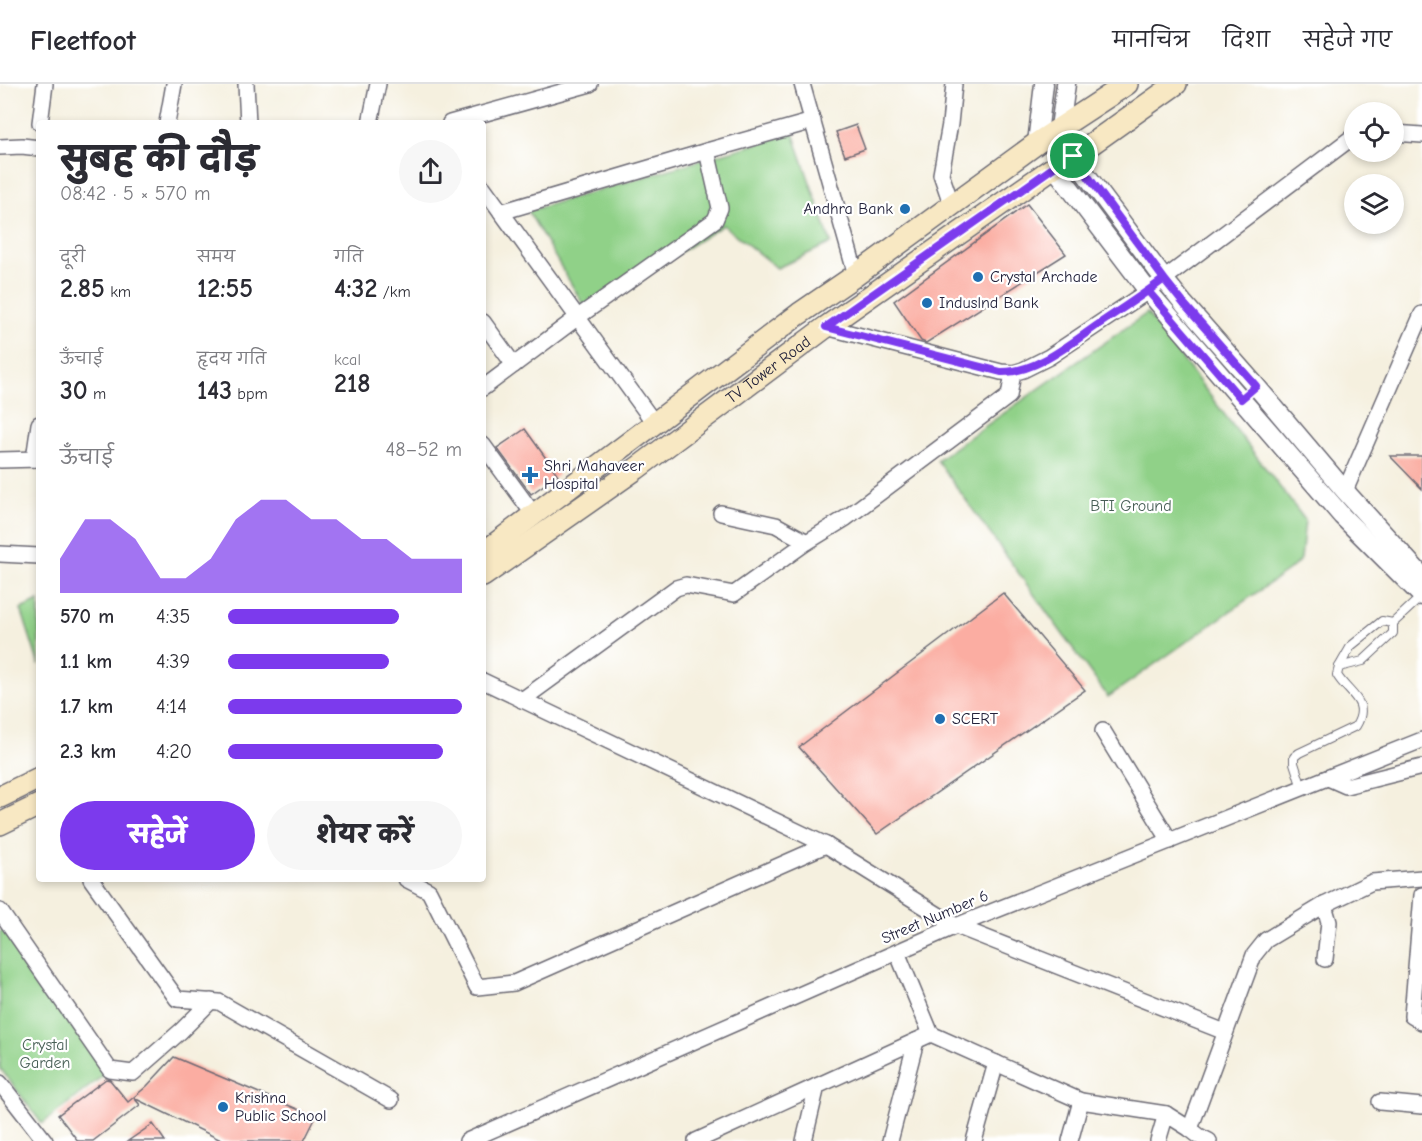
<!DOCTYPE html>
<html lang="hi">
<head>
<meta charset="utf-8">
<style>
  body { margin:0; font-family:"Comic Neue","Playpen Sans Deva",sans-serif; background:#f7f7f7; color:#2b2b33; height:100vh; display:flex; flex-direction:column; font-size:22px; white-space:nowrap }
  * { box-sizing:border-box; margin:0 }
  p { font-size:20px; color:#7c7c81 }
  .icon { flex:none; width:33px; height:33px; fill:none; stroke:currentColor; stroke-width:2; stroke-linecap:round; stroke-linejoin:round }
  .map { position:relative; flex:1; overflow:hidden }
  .sheet { position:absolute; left:36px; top:36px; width:450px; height:762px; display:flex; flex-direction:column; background:#fff; border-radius:6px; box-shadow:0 3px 9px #0003 }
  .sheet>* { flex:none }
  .buttons { position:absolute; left:1344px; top:18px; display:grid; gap:12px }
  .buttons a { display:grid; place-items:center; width:60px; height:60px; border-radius:50%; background:#fff; box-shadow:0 3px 9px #0003; font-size:30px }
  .pin { position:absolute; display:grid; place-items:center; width:51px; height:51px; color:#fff; margin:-26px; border:3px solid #fff; border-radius:50%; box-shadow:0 2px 6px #0007 }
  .round { display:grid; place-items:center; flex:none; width:63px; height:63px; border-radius:32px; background:#f7f7f7 }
  .summary { display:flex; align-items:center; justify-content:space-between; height:102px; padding:0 24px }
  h1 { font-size:33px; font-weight:800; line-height:45px }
  .metrics { display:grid; grid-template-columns:repeat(3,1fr); gap:9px; height:102px; padding:6px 24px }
  .metrics div { display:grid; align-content:center }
  .metrics b { font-size:26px; font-weight:800 }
  .metrics small { font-size:16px; font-weight:400 }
  .metrics p { font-size:16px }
  .chart { height:168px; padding:12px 24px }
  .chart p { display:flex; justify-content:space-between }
  .chart svg { width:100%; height:108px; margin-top:6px; fill:#7c3aed; opacity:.7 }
  .action { display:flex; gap:12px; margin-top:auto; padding:12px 24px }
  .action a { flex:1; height:69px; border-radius:36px; background:#7c3aed; color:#fff; font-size:24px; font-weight:800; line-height:69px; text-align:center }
  .action a+a { background:#f7f7f7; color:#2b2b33 }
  ul { padding:0 24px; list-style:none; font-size:20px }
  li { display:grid; grid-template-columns:96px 72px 1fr; align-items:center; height:45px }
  li i { height:15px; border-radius:8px; background:#7c3aed }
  header { display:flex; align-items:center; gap:36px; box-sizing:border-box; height:84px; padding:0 30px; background:#fff; border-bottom:2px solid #e1e1e2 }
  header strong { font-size:28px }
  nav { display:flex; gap:33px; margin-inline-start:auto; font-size:21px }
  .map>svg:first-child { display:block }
  .green { fill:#90d188; stroke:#597a62; stroke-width:1.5 }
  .building { fill:#fbada2 }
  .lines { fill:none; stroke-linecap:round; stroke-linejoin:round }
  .service-casing { stroke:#6c6a74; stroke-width:10 }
  .minor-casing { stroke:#6c6a74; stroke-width:18 }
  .tertiary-casing { stroke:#6c6a74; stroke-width:21 }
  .secondary-casing { stroke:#6c6a74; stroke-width:24 }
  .path { stroke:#6c6a74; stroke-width:2; stroke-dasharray:1.5 4.5; stroke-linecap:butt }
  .service { stroke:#fff; stroke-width:8 }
  .minor { stroke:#fff; stroke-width:15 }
  .tertiary { stroke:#fff; stroke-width:18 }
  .secondary { stroke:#f8e8c3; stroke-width:21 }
  .route-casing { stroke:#fff; stroke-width:12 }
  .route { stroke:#7c3aed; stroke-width:8 }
  .poi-dot { fill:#1f6fb2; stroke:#fff; stroke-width:2 }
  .labels { text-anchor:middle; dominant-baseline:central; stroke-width:4.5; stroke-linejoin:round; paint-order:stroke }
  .poi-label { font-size:16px; fill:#22223b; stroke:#fff; text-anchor:start }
  .street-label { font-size:16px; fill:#22223b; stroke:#fff }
  .park-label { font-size:16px; fill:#485f56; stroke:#fff }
</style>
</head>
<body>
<header>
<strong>Fleetfoot</strong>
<nav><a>मानचित्र</a><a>दिशा</a><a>सहेजे गए</a></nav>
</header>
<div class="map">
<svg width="1422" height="1057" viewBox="0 0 1422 1057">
  <rect width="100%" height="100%" fill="#fff"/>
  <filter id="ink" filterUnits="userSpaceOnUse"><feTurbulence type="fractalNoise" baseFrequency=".0167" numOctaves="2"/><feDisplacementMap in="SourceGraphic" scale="12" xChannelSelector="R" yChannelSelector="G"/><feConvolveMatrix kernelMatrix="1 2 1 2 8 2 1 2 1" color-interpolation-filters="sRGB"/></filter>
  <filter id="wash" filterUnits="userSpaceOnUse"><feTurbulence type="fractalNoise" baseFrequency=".008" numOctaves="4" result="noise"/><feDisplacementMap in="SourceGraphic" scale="24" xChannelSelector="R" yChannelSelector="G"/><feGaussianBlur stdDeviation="1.35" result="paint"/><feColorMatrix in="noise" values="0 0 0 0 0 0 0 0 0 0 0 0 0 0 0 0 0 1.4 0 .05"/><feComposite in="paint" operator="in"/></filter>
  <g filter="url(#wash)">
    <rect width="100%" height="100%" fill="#f5f0df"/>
    <g class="green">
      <polygon points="793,49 831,159 777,184 723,141 587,227 528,127"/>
      <polygon points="1147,229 1305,436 1301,475 1293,483 1108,613 937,376"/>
      <polygon points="39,517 39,581 21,525"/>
      <polygon points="5,844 110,986 42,1040 0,984 0,848"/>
    </g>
    <g id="blocks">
      <g class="building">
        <polygon points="856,41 865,65 845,72 836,48"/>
        <polygon points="1027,120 1066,170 926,259 921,257 894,217"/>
        <polygon points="525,345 558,391 531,410 497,364"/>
        <polygon points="1390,372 1422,372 1422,405"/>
        <polygon points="1003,509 1085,606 877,750 799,663"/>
        <polygon points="174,973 316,1033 304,1057 223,1057 134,1014 140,1021 93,1057 78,1057 58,1031 106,995 110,996 128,1018 147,1002"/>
        <polygon points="153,1040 165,1057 128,1057"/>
      </g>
    </g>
  </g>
  <g filter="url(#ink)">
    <use href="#blocks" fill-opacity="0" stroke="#6c6a74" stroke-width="1.5"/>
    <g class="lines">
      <defs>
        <g id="service">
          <polyline points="1393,539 1393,549 1363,577 1339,583 1351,562 1382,537 1393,539 1422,512"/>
          <path d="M 1302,704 L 1294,679 L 1294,673 L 1299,669 L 1356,642 C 1371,617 1348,610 1337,591 L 1339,583"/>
        </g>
        <g id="minor">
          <polyline points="246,0 248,39"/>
          <polyline points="802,0 856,191"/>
          <polyline points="40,39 45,0"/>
          <polyline points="167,39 174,0"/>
          <polyline points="370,39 378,0"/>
          <polyline points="450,39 590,0"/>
          <polyline points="1394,49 1422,51"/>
          <polyline points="0,63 22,62 39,64"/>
          <polyline points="483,103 655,340"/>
          <polyline points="952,122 941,90 950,40 954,0"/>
          <polyline points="501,128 707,67 813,37"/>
          <polyline points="483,238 514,281"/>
          <polyline points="826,243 1001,288 1013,289 1023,286 1049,273 1148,207 1354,52"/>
          <polyline points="483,304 578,233 715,136 720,124 707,67"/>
          <polyline points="483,361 534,431"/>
          <polyline points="34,375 39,340"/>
          <polyline points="0,376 39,375"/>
          <polyline points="1345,407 1422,230"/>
          <polyline points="721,429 776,441 807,458"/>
          <polyline points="0,470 39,472"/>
          <polyline points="483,597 826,761 956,842 1225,948"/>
          <polyline points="522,616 676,504 686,501 734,510 807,458 846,434 1009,312 1013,289"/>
          <polyline points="1103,647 1170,757"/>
          <polyline points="1328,694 1346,702 1422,683"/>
          <polyline points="91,795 177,915 219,918 391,1016"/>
          <polyline points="406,795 429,807 477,903 514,899 826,761"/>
          <polyline points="1422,811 1412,932 1422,938"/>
          <polyline points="1324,821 1329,838 1325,875"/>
          <polyline points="0,827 110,986 133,989 181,947 211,917"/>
          <polyline points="931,950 1081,1017 1166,1030 1190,1045 1199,1052 1209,1057"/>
          <polyline points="0,999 45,1057"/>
          <polyline points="1380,1018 1422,1022"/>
          <polyline points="1190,1045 1254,871 1266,856 1324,821 1372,798 1422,794"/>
          <polyline points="467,1057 956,842 1422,656"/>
          <polyline points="696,1057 931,950 897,868"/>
          <polyline points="804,1057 817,1002"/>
          <polyline points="890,1057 916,957"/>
          <polyline points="974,1057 996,979"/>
          <polyline points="1070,1057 1081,1017"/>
          <polyline points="1158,1057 1166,1030"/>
        </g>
        <g id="tertiary">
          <polyline points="1060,44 1066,0"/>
          <polyline points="1037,59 1044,0"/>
          <polyline points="1073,73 1164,195 1184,220 1256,302 1345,407 1422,492"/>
          <polyline points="1054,83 1148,207 1241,315 1342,432 1422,512"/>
        </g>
        <g id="secondary">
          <polyline points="483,469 799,230 856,191 1037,59 1127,0"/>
          <path id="s1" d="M 483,492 L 636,385 L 826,243 L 1054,83 L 1073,73 L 1176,0"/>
          <polyline points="0,713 39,694"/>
          <polyline points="0,740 39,721"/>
        </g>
      </defs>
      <use href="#service" class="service-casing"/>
      <use href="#minor" class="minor-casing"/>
      <use href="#tertiary" class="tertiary-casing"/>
      <use href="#secondary" class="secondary-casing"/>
      <polyline class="path" points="217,1057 218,1055"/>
      <use href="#service" class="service"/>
      <use href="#minor" class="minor"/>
      <use href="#tertiary" class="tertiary"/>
      <use href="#secondary" class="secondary"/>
    </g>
  </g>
  <g class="lines" filter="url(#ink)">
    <defs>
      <path id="route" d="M 1073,72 L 1054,83 L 826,243 L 1001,288 C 1036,289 1071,259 1099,240 C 1121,225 1143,211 1164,195 L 1184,220 L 1256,302 L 1241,315 L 1148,207 L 1164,195 L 1073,72"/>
    </defs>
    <use href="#route" class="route-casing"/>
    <use href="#route" class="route"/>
  </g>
  <g class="poi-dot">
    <circle cx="905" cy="125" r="6"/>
    <circle cx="978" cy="193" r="6"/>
    <circle cx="927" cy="219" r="6"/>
    <path d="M527 382h6v6h6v6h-6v6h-6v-6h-6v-6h6z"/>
    <circle cx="940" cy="635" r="6"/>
    <circle cx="223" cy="1023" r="6"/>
  </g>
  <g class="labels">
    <g class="poi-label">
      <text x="893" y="125" text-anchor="end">Andhra Bank</text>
      <text x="990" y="193">Crystal Archade</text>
      <text x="939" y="219">Induslnd Bank</text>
      <text x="544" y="382">Shri Mahaveer<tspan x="544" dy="18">Hospital</tspan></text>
      <text x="952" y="635">SCERT</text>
      <text x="235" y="1014">Krishna<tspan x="235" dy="18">Public School</tspan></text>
    </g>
    <g class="street-label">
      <text stroke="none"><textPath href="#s1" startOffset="352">TV Tower Road</textPath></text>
      <text transform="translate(935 833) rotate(-23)">Street Number 6</text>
    </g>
    <g class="park-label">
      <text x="1131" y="422">BTI Ground</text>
      <text x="45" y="961">Crystal<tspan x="45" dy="18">Garden</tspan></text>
    </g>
  </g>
</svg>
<div class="buttons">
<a><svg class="icon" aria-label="locate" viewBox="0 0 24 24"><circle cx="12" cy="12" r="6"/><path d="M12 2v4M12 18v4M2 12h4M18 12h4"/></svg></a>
<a><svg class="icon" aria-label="layers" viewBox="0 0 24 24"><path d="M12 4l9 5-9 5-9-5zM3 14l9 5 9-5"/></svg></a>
</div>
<div class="pin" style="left:1073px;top:72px;background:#1e9e55"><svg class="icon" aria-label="arrive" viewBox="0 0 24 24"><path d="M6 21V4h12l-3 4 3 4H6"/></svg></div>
<section class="sheet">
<div class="summary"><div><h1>सुबह की दौड़</h1><p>08:42 · 5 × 570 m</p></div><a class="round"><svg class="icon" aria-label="share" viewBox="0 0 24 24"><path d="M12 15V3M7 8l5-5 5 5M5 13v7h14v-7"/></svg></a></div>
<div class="metrics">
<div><p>दूरी</p><b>2.85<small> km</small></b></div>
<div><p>समय</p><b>12:55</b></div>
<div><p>गति</p><b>4:32<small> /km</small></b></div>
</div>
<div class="metrics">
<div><p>ऊँचाई</p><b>30<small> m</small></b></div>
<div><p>हृदय गति</p><b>143<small> bpm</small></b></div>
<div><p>kcal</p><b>218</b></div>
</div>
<div class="chart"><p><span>ऊँचाई</span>48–52 m</p>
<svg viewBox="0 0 160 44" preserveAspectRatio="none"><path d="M0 44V30L10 14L20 14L30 22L40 38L50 38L60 30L70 14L80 6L90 6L100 14L110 14L120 22L130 22L140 30L150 30L160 30V44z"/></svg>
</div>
<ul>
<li><b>570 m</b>4:35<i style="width:73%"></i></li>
<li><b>1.1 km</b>4:39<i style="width:69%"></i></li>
<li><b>1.7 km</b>4:14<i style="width:100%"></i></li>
<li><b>2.3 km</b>4:20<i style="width:92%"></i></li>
</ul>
<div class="action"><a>सहेजें</a><a>शेयर करें</a></div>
</section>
</div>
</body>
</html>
